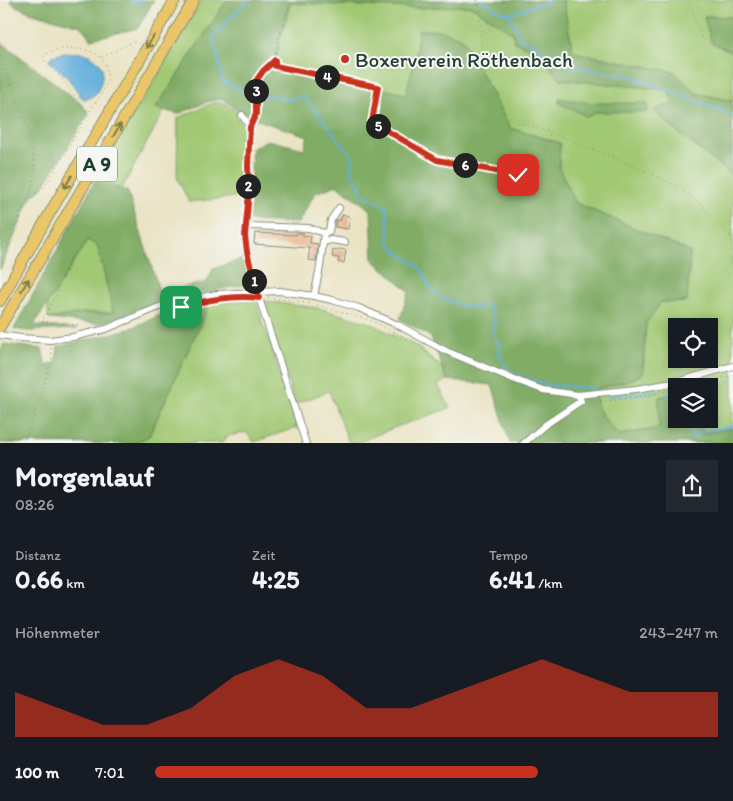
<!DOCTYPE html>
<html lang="de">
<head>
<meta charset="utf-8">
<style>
  body { margin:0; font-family:Itim,sans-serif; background:#242831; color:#f1f3f6; height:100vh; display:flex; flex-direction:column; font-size:19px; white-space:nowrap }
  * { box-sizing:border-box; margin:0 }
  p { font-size:16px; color:#9ea1a6 }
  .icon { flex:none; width:28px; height:28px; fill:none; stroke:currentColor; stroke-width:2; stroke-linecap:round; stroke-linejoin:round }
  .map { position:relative; height:443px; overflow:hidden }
  .side { display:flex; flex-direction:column; background:#171b24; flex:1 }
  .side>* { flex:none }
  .tools { position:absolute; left:668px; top:318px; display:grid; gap:10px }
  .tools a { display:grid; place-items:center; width:50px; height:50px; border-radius:0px; background:#171b24; box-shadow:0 2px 8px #0003; font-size:25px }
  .pin { position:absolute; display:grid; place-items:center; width:42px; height:42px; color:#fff; margin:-21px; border-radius:10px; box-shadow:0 2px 8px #0006 }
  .km { position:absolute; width:25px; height:25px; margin:-12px; border-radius:50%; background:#222; color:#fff; font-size:14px; line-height:25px; text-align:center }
  .round { display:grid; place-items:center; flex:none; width:52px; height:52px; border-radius:0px; background:#242831 }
  .head { display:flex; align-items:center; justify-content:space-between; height:85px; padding:0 15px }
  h1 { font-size:28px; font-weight:700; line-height:38px }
  .metrics { display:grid; grid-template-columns:repeat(3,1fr); gap:8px; height:85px; padding:5px 15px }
  .metrics div { display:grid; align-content:center }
  .metrics b { font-size:25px; font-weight:700 }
  .metrics small { font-size:14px; font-weight:400 }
  .metrics p { font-size:14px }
  .chart { height:140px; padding:10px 15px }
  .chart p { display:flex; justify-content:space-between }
  .chart svg { width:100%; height:90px; margin-top:5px; fill:#c8321e; opacity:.7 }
  ul { padding:0 15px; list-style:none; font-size:16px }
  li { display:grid; grid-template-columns:80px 60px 1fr; align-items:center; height:38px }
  li i { height:12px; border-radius:6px; background:#c8321e }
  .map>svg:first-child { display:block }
  .green { fill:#a1c873; stroke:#608254; fill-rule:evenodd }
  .forest { fill:#80ac65; stroke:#50744c }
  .water { fill:#64aedc; stroke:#427688 }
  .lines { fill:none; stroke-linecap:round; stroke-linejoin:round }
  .stream { stroke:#64aedc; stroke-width:2 }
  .building { fill:#e8b18b }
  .minor-casing { stroke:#84907b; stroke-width:8 }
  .highway-casing { stroke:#84907b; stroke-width:12 }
  .path { stroke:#84907b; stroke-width:1; stroke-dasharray:1 4; stroke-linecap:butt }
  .minor { stroke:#fff; stroke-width:6 }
  .highway { stroke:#eac669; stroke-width:10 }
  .oneway { stroke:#7a7b4c }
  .route-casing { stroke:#fff; stroke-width:10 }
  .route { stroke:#c8321e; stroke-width:6 }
  .poi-dot { fill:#c8321e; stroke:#f6f6f2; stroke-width:2 }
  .labels { text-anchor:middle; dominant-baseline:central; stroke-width:4; stroke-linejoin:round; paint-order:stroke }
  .shield { fill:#f6f6f2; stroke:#60746d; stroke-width:1 }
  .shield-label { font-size:20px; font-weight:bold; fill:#1f3d34 }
  .poi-label { font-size:21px; fill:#1f3d34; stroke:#f6f6f2; text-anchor:start }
</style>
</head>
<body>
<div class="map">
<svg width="733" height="444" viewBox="0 0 733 444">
  <rect width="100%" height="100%" fill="#f6f6f2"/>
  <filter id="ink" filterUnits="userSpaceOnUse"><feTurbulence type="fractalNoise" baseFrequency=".02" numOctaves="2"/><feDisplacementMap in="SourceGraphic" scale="10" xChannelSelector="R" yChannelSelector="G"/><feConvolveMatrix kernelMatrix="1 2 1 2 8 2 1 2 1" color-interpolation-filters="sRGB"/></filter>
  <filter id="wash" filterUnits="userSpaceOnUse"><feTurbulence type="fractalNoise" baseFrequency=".0096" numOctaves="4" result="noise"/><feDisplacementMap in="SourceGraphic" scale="20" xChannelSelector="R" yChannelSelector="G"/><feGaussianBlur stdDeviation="1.12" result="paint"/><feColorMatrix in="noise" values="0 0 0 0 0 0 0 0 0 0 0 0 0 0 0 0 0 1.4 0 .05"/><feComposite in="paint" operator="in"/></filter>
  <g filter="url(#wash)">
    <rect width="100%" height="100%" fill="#e9e3c2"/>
    <g class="green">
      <polygon points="202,0 227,0 156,108 164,111 121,190 97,177"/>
      <polygon points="563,0 733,0 733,17 705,16 711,42 733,53 733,102 732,101 696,93 675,72 573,52"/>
      <path d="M 290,3 L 415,8 L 471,6 L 513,33 L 515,42 L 538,52 L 560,79 L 668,90 L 673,103 L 655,111 L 669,125 L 733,176 L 733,428 L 702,434 L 701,419 L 709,419 L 709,386 L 676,386 L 676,393 L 659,397 L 659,428 L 619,435 C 605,419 594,412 597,389 L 633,379 L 643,373 L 646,323 L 661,302 L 687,302 L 690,252 L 576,203 L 558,168 L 560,143 L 510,128 L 462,38 L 418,31 L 416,54 L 406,94 L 273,67 ZM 676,326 L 709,326 L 709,359 L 676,359 Z"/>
      <polygon points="213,103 224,103 235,111 242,126 245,196 189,202 177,178 178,118"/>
      <polygon points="88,240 98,246 113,313 82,313 49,319 47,304"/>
      <polygon points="255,300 298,427 254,442 246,432 228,436 222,443 132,444 149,436 209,305 213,303"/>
      <polygon points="263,301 318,308 370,323 417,347 442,368 447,380 438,385 450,408 393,428 357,443 349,443 329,391 295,404"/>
    </g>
    <g class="forest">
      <polygon points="10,0 154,0 138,28 91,39 81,26 29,12 14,5"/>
      <path d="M 227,0 L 563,0 L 573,52 L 675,72 L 696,93 L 732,101 L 733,176 L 669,125 L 654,111 L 673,103 L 668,90 L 560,79 L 538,52 L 514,42 L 513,33 L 471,6 L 415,8 L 290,3 L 273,67 L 406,94 L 416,54 L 418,30 L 440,30 L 462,38 L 510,128 L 560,143 L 559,168 L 576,203 L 690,252 L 687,302 L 661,302 L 646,323 L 643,373 L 633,379 L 597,389 C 594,412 605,419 619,435 L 659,428 L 659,397 L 676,393 L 676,419 L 701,419 L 702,434 L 733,428 L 733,443 L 510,443 L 492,385 L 447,380 L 431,337 L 400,319 L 409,291 L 373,260 L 371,210 L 337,185 L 315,193 L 298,223 L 249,221 L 252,149 L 267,140 L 304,149 L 308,136 L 263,122 L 238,111 L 223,99 L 209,101 L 178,114 L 156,108 Z"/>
      <polygon points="704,16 733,17 733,53 711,42"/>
      <polygon points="0,41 79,102 89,113 42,188 31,197 0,270"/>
      <polygon points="559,98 591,103 647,103 648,112 596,112 588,117 559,103"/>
      <polygon points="97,177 121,190 127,190 160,293 207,282 213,269 245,258 248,284 163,300 98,324 49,319 82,313 113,313 98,247 88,240 34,325 77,329 28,331 14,329"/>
      <polygon points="209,305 149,436 132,444 0,443 0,351 4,344 42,349 46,366 56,363 58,347 129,329 169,311"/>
    </g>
    <path class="water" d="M 64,53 C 70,53 78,52 84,53 C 91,55 100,61 102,68 C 104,79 98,99 85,99 L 82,98 L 67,77 L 49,60 L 52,56 Z"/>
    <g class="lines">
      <g class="stream">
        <polyline points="131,0 142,3"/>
        <polyline points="248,0 213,36 223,81 255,98"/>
        <polyline points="406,0 409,0"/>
        <polyline points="481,0 499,11 507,13 512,20 521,39 535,45 546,53 569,65 636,78 733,115"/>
        <path d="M 507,13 C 520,15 532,2 543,5 L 549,0"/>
        <path d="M 257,98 L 273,95 L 289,100 L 304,96 L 354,159 L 350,170 L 360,186 L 361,193 L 386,207 C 387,214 388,222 389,230 C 389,234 388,237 389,241 C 394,254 408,258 418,266 C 424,271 426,282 431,289 C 439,299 469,310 481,307 L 482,305 L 486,305 L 491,311 L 492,316 L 494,319 L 493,334 L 501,348 L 498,353 L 509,372 L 547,385 L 594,388"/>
        <polyline points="667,395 671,397 676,396"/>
        <polyline points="608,397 659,391"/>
        <polyline points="689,419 689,429 692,437 695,438 699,432 733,426"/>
      </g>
    </g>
    <g id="blocks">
      <g class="building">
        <polygon points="343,214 350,217 348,229 335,227 336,222 337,220 340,221"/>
        <polygon points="255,233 296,235 296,233 303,233 303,236 311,236 310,243 318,244 316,261 308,260 310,248 254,244"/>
        <polygon points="338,249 346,250 344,263 338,262 339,258 332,257 333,250 337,251"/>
      </g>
    </g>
  </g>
  <g filter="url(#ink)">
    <use href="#blocks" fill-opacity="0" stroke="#84907b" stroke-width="1"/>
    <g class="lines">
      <defs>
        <g id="minor">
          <polyline points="242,115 250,127 248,165 249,192 245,236 247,252 259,298 306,444"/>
          <polyline points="246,226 309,228 324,233"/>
          <polyline points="324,233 329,231 331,220 339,208"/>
          <polyline points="323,242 331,240 345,242"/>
          <polyline points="314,296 320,267 324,233"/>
          <polyline points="0,335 21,338 50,340 73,337 106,329 159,307 192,299 217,294 280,291 314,296 332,300 359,308 398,325 446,351 513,379 543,390 578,395 636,389 673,383 733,366"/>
          <polyline points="523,444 545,425 581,401 578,395"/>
        </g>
        <g id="highway">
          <polyline points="0,301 51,211 175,0"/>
          <polyline points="0,327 194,0"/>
        </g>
      </defs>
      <use href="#minor" class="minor-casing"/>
      <use href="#highway" class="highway-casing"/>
      <g class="path">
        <polyline points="477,0 480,12 482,59 490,91 514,121 550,132 648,172 682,189 699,203 733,239"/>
        <path d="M 692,8 C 694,16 698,33 703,39 C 709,46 724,50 733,53"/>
        <path d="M 0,56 C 13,92 38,139 34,177 C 33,186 29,195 26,203 C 19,221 16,229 0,240"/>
        <polyline points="102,57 135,41"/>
        <polyline points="275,60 275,66 378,87 371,122 437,160 518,175 542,163 550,132"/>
        <polyline points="253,119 256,114 256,81 263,71 275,60 279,37 292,0"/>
        <path d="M 30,194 C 36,194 40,191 44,187 C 60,162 75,137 90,111 C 96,101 106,90 107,78 C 109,59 96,51 79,49 C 68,48 52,48 43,57 L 44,60 C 61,76 73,95 89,113"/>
        <polyline points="58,291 42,322 90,326"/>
        <polyline points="268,298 290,300 317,305 372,321 421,345 430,357 454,371 473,370"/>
        <polyline points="689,386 733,375"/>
        <path d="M 590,401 C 617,402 646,396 672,390"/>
        <polyline points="34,417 45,444"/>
        <polyline points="23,444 34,416 49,369 52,360 51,347"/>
      </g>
      <use href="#minor" class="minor"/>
      <use href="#highway" class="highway"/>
    </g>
    <defs><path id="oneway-shaft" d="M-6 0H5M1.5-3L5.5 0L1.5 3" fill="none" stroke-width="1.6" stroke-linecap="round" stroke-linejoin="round" transform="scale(1.25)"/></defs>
    <g class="oneway">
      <use href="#oneway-shaft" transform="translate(150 42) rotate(121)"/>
      <use href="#oneway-shaft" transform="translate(117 130) rotate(-59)"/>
      <use href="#oneway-shaft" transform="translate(68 182) rotate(121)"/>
      <use href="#oneway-shaft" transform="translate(25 285) rotate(-59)"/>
    </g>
  </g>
  <g class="lines" filter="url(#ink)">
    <defs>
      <path id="route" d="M 181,307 C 207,300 232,295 259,298 L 247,252 L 245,236 L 249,192 L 248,165 L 250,127 L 256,114 L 256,81 L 263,71 L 275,60 L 275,66 L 378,87 L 372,122 L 437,160 L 518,175"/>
    </defs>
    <use href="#route" class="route-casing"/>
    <use href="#route" class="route"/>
  </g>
  <circle class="poi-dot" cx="345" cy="59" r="5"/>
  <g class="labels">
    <rect class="shield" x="77" y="146.5" width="40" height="35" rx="4"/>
    <g class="shield-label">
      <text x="97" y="164">A 9</text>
    </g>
    <g class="poi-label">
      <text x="355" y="59">Boxerverein Röthenbach</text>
    </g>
  </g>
</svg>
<div class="tools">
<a><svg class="icon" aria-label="locate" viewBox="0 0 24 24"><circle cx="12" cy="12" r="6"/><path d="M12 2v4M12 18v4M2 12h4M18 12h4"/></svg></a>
<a><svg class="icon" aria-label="layers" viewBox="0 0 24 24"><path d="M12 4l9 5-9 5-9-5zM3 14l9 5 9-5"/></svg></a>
</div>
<div class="pin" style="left:181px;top:307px;background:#1e9e55"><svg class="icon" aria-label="arrive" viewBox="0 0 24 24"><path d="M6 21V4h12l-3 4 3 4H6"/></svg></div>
<div class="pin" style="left:518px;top:175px;background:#d93025"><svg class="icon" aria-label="check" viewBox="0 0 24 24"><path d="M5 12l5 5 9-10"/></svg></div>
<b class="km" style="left:254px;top:281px">1</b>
<b class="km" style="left:248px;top:186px">2</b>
<b class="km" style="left:256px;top:91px">3</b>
<b class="km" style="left:327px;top:77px">4</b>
<b class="km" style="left:378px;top:126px">5</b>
<b class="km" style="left:465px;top:165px">6</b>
</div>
<section class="side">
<div class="head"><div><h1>Morgenlauf</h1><p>08:26</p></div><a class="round"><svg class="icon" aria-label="share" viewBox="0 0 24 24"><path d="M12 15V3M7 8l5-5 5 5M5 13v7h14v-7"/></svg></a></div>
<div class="metrics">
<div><p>Distanz</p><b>0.66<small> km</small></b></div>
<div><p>Zeit</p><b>4:25</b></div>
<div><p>Tempo</p><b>6:41<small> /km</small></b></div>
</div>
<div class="chart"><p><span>Höhenmeter</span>243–247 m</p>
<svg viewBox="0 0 160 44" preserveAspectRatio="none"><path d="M0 44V22L10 30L20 38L30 38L40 30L50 14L60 6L70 14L80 30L90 30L100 22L110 14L120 6L130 14L140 22L150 22L160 22V44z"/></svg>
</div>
<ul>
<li><b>100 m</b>7:01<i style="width:68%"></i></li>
</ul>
</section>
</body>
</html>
